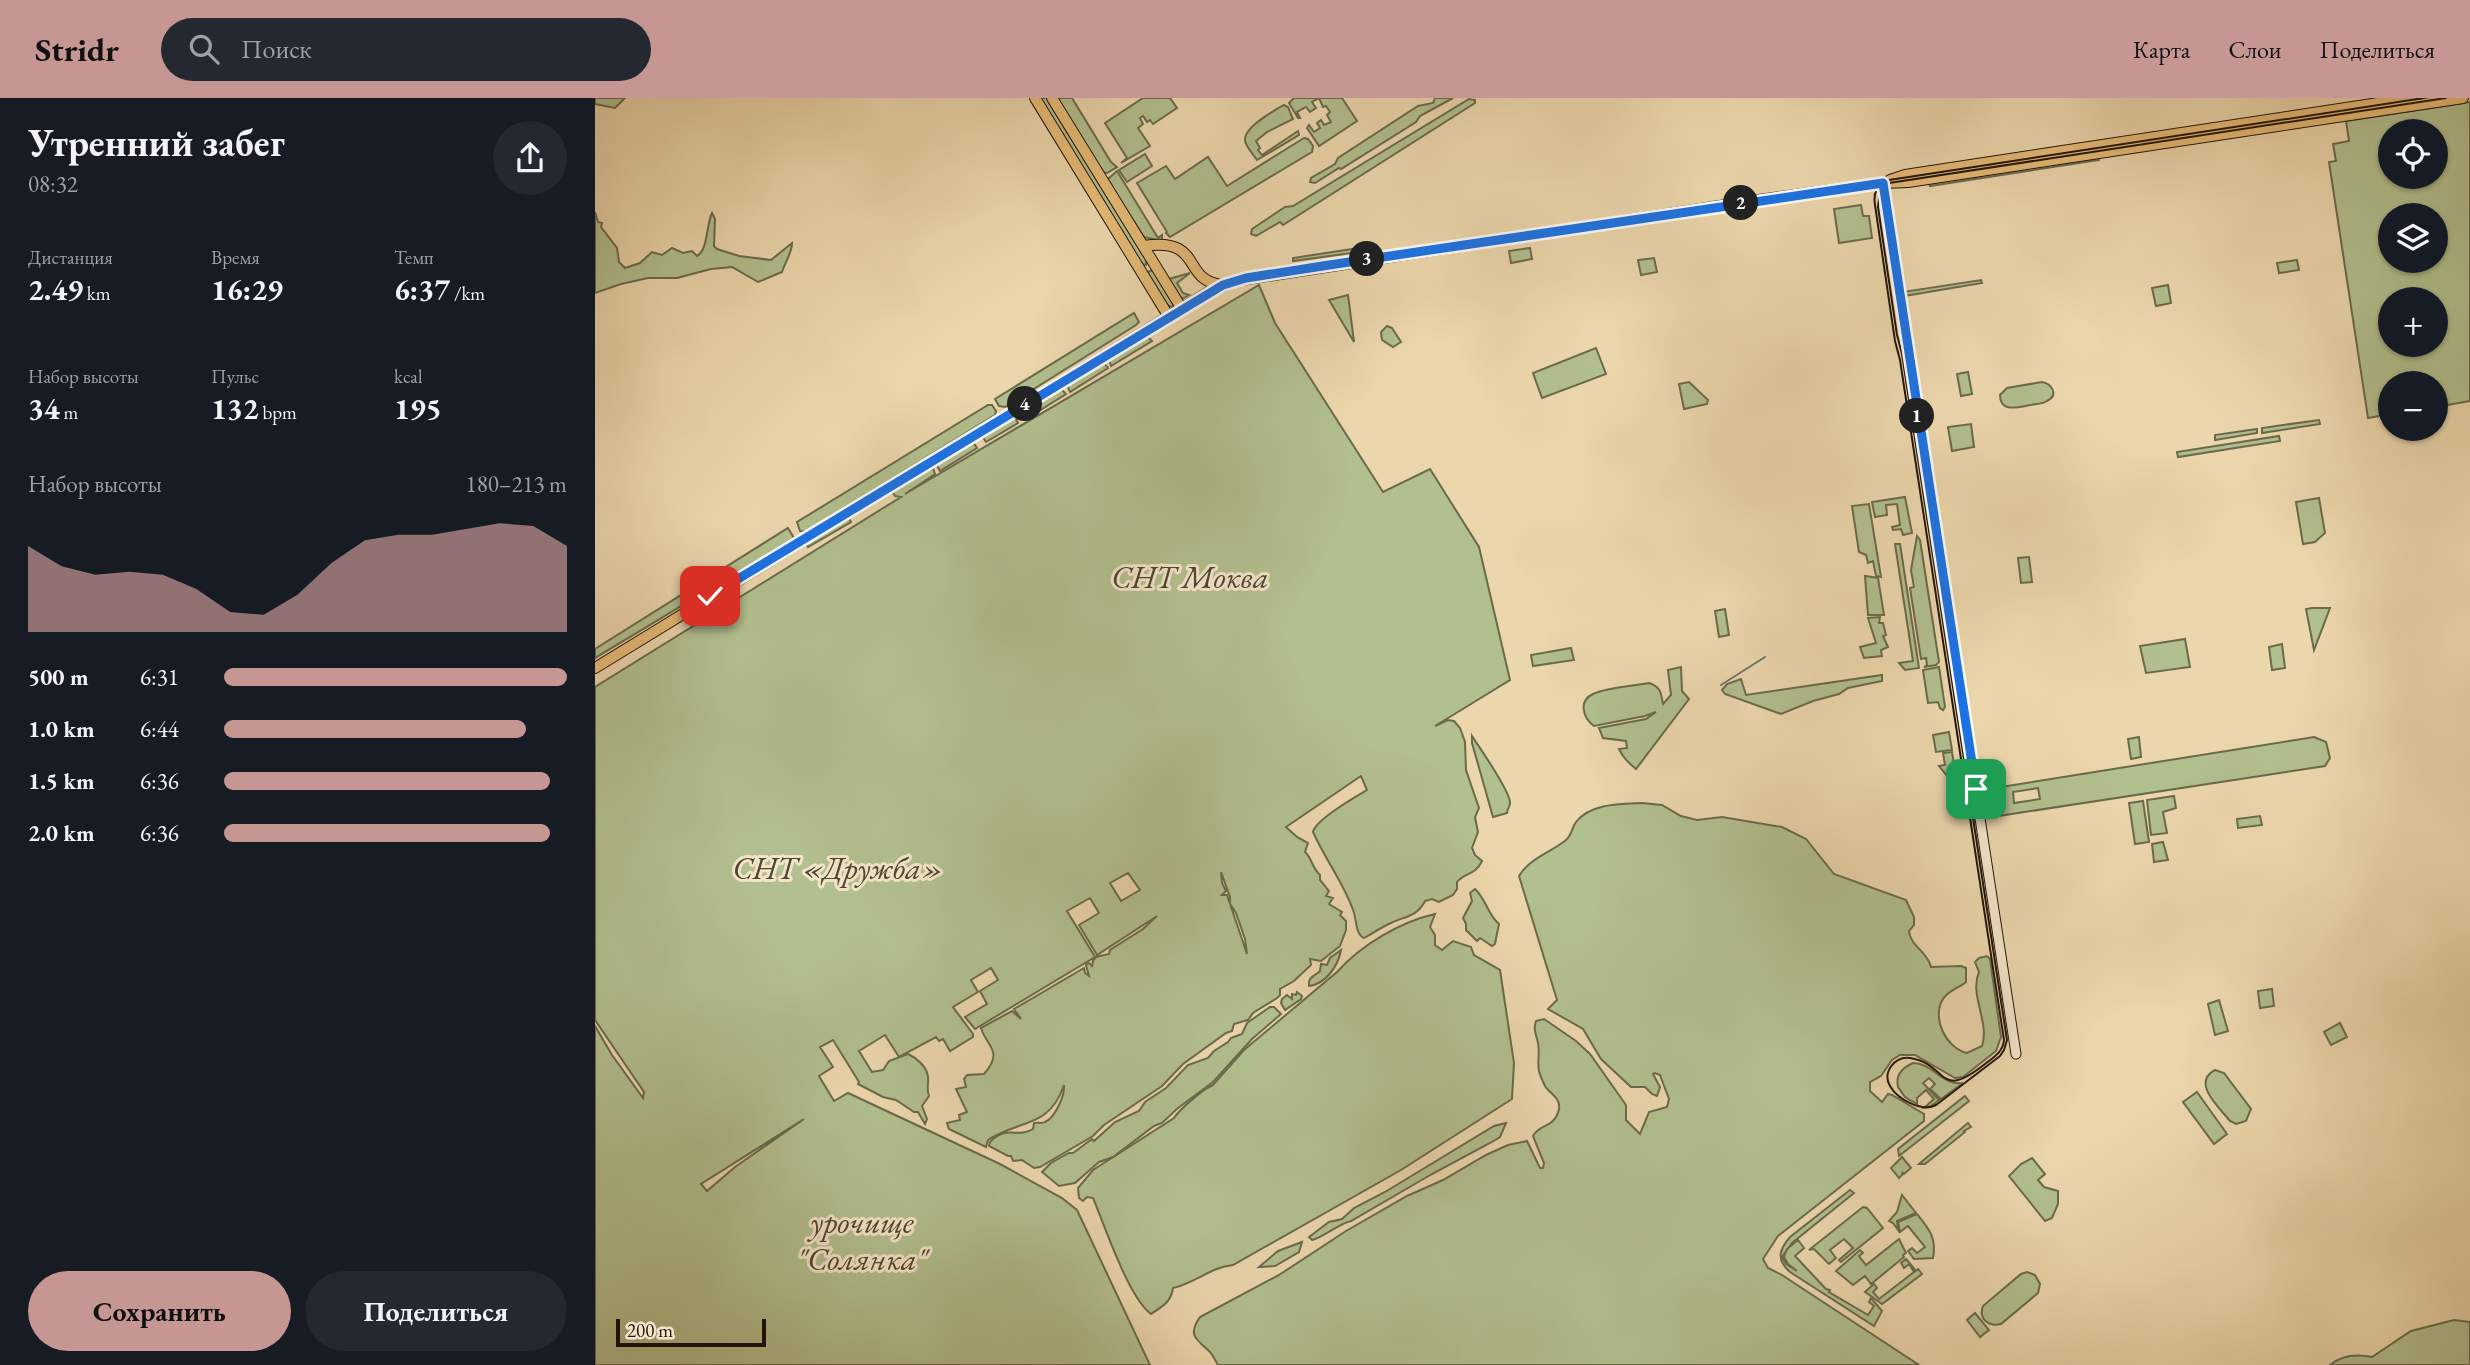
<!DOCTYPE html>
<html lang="ru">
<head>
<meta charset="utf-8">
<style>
  body { margin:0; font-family:"EB Garamond",serif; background:#242831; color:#f1f3f6; height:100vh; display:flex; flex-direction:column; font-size:26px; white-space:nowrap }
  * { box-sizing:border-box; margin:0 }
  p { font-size:23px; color:#9ea1a6 }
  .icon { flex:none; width:38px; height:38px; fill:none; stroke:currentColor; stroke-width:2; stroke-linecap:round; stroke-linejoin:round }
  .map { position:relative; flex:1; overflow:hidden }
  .sheet { display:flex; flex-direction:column; background:#171b24; width:595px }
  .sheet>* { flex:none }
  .buttons { position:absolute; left:1783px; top:21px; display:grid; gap:14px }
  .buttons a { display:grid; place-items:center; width:70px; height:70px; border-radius:50%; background:#171b24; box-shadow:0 2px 5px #0004; font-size:35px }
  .scale { position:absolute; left:21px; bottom:18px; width:150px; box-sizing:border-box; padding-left:7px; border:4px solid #22140b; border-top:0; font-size:19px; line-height:24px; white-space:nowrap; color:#22140b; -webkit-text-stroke:5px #f3e4c9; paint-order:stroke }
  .pin { position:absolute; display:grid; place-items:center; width:60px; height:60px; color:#fff; margin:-30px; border-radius:14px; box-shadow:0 4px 10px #0006 }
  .km { position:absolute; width:35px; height:35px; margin:-18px; border-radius:50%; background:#222; color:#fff; font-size:19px; line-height:35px; text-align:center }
  .round { display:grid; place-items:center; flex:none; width:74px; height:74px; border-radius:37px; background:#242831 }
  .head { display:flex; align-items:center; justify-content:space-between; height:119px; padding:0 28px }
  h1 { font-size:38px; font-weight:700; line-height:52px }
  .figures { display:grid; grid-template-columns:repeat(3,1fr); gap:10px; height:119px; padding:7px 28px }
  .figures div { display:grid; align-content:center }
  .figures b { font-size:30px; font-weight:700 }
  .figures small { font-size:19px; font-weight:400 }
  .figures p { font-size:19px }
  .chart { height:196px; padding:14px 28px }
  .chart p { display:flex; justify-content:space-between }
  .chart svg { width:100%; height:126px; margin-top:7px; fill:#c59692; opacity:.7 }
  .button { display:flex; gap:14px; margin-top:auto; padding:14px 28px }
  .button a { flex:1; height:80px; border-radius:42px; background:#c59692; color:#111; font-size:28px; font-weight:700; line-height:80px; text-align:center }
  .button a+a { background:#242831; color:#f1f3f6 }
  ul { padding:0 28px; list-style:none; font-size:23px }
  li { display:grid; grid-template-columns:112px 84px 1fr; align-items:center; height:52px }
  li i { height:18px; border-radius:9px; background:#c59692 }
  header { display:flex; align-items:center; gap:42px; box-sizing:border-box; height:98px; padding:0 35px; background:#c59692; color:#111 }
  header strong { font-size:33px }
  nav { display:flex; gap:38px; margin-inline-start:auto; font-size:24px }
  .search { width:490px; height:63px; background:#242831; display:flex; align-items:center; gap:18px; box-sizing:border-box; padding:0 24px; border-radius:38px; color:#9ea1a6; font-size:26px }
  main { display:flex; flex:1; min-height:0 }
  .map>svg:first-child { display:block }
  .green { fill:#b2bf8e; stroke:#6a6a4c; stroke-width:2; fill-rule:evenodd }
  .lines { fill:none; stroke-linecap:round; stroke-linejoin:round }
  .stream { stroke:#6a766f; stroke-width:2 }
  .secondary-casing { stroke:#22140b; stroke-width:11 }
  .primary-casing { stroke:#22140b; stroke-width:12 }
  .secondary { stroke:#f3e4c9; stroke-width:9 }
  .primary { stroke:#e6bb76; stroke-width:10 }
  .tram { stroke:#22140b; stroke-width:2 }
  .route-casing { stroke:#fff; stroke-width:14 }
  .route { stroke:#1a73e8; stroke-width:9 }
  .labels { text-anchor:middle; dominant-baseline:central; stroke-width:6; stroke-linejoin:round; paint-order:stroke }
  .park-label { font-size:32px; font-style:italic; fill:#4d4732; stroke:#f3e4c9 }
</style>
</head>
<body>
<header>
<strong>Stridr</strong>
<div class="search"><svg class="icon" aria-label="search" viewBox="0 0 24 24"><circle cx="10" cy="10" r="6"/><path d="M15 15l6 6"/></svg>Поиск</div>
<nav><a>Карта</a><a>Слои</a><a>Поделиться</a></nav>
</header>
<main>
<section class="sheet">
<div class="head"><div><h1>Утренний забег</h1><p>08:32</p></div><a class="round"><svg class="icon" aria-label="share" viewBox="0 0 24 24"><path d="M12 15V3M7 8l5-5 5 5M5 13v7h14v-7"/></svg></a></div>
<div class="figures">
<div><p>Дистанция</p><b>2.49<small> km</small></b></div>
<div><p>Время</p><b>16:29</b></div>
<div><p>Темп</p><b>6:37<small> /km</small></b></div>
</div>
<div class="figures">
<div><p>Набор высоты</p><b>34<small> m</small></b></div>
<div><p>Пульс</p><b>132<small> bpm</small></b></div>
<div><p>kcal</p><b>195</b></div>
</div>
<div class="chart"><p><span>Набор высоты</span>180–213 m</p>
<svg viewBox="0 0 160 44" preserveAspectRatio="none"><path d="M0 44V14L10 21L20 24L30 23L40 24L50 29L60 37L70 38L80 31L90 20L100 12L110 10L120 10L130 8L140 6L150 7L160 14V44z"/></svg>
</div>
<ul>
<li><b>500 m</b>6:31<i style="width:100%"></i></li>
<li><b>1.0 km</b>6:44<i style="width:88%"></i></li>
<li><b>1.5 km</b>6:36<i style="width:95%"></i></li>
<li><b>2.0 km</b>6:36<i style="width:95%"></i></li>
</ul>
<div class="button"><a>Сохранить</a><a>Поделиться</a></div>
</section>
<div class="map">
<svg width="1875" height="1267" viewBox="0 0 1875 1267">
  <rect width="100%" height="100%" fill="#ecd6ac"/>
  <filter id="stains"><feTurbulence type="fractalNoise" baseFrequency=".00286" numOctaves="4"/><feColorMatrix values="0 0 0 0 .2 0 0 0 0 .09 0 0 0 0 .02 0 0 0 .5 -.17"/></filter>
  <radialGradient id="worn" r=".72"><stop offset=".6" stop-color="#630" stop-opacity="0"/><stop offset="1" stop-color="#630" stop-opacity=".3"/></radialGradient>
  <g class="green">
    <polygon points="0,0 30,0 20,10 0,6"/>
    <polygon points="445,0 452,0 551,162 551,167 547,166"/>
    <polygon points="461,0 477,0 516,64 522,69 512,75 507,74"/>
    <polygon points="548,0 575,0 582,10 558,26 555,22 552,24 548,18 545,20 548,26 543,30 555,48 526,65 532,60 510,25"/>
    <polygon points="699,0 747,0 762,23 724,48 712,30 714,27 719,34 725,30 722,25 726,22 729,27 736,24 732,17 735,14 731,8 728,9 724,0 717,4 721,10 715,14 711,9 702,14 705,20 703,20 694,5"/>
    <polygon points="840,0 858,0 825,18 821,24 746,71 744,70 720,85 715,84 716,80 740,66 743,60 823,8 838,5"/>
    <polygon points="874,1 880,2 880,5 688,127 685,124 661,138 656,136 657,131 690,109 698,108"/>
    <path d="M 1875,4 L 1875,303 L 1841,309 L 1841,285 L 1796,285 L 1795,316 L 1773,320 L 1734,64 L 1741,63 L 1738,46 L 1754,43 L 1751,23 ZM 1796,33 L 1841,33 L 1841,79 L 1796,79 ZM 1796,117 L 1841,117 L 1841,163 L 1796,163 ZM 1796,201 L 1841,201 L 1841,247 L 1796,247 Z"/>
    <path d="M 689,7 L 693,9 L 698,21 L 672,34 L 661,43 L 665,50 L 663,52 L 667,57 L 703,33 L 704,37 L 662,62 C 659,57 650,48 650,42 C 649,29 680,12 689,7 Z"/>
    <polygon points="709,40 713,41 718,48 717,54 575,139 571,135 572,134 542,85 571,68 580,81 613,59 632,88"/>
    <polygon points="550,56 557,68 532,84 524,72"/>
    <polygon points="1503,59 1504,62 1335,88 1334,83"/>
    <polygon points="522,73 563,140 567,137 567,143 549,139 512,82"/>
    <polygon points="1266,107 1268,118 1274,118 1277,140 1244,145 1239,111"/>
    <path d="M 0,114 L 3,124 L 7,125 L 6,129 L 22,150 L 24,164 L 30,170 L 45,165 L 57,154 L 67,157 L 77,150 L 88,155 L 97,153 L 102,158 C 113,152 111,128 117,115 L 120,121 L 119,148 L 122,151 L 144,158 L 176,162 L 197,145 C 197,155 190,164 187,174 L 163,184 L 137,169 L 116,171 L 82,180 L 53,180 L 26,186 L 0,195 Z"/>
    <polygon points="764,150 764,154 698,163 698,160"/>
    <polygon points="935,150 937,161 916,165 914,153"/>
    <polygon points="1059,160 1062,174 1046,177 1043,162"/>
    <polygon points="1702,162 1704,172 1684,175 1682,165"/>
    <polygon points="558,169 579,206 577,209 572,207 551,174 556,173"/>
    <polygon points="595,175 582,185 588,195 594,197 587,201 577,189 574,181"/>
    <polygon points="1386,182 1387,185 1309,198 1308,194"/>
    <path d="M 664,187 L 680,225 L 788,394 L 835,371 L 884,449 L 915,582 L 840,628 L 853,622 L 859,623 L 865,630 L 870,644 L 871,672 L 884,710 L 880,719 L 883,734 L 877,750 L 880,757 L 887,763 C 880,778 870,774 862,784 L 862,791 L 858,797 L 844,804 L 837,801 L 830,803 C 822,819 810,818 796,825 C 787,829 778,835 769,840 C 760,836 762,822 758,812 C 748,784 730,761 718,734 C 720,722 760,699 772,692 L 766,678 L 691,729 L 702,739 L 713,745 L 710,754 C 717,760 717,770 725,777 L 725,782 L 734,793 L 731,798 L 738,800 L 734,806 L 747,814 L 745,817 L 751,823 L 751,832 L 745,848 L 726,863 L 715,861 L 716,867 L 699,883 L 685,891 L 685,897 L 682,900 L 658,915 L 653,922 L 639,926 L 637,933 L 631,935 L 588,966 L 567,988 L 509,1027 L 498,1038 L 445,1069 L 439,1070 L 427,1062 L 418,1063 L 416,1058 L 413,1058 L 394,1048 L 395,1044 C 413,1026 422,1041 438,1031 L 439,1025 C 443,1024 447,1026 450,1024 C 460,1020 470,997 469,987 C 454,1031 425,1021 393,1042 L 391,1049 L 354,1031 L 352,1025 L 365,1022 L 364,1017 L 372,1014 L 361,991 L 371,989 L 369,981 L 372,977 L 389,976 C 409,953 392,949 386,930 L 417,913 L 426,921 L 419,911 L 489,870 L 490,875 L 494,878 L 491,867 L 494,865 L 497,868 L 498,863 L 501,859 L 514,856 L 515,852 L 548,831 L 562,818 L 502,857 L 484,827 L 504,815 L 495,800 L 472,813 L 500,859 L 380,931 L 370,919 L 392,906 L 385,893 L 403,882 L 396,870 L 376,882 L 383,894 L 358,909 L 378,936 L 378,939 L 355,953 L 348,941 L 344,943 L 341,939 L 304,959 L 290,937 L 264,953 L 277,974 L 288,972 L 294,963 L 313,956 C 322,960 332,969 333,979 C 334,987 331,990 334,998 L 327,1008 L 332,1021 L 330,1026 L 323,1014 L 319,1014 L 301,1002 L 288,999 L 263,986 L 264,984 L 238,942 L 225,949 L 238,969 L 224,978 L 239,1003 L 253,995 L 405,1066 L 467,1100 L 482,1112 L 555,1267 L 0,1267 L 0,928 L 17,957 L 48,1000 L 49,994 L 0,922 L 0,589 L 306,399 L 300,398 L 297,393 L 338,370 L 340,376 L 310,396 ZM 626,774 L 635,799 L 635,806 L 641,815 L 650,841 L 652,856 L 632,797 L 627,797 L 631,793 L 627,785 ZM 533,775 L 545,792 L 526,803 L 515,785 ZM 209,1021 L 140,1069 L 112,1093 L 106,1086 Z"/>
    <polygon points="1573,187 1576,205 1561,208 1557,190"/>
    <polygon points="753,197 759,244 734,202"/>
    <polygon points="539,215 544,224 541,227 410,309 404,308 400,301"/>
    <polygon points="792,228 797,230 806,244 798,249 787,242 786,234"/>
    <polygon points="552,238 557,243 516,268 514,262"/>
    <polygon points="1001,250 1011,276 947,300 938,275"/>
    <polygon points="509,265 513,270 475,294 472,287"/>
    <polygon points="1373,274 1377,296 1366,298 1362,276"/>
    <polygon points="1094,284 1113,302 1112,306 1089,311 1084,286"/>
    <path d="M 1447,284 C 1457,286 1464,297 1452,303 C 1448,306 1441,306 1436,307 C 1423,309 1405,315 1405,297 L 1412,290 Z"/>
    <polygon points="465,290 471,296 436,318 433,310"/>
    <polygon points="393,307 397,307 401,313 400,317 210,434 205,433 202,424"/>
    <polygon points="419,318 423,325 391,344 387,338"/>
    <polygon points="1724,322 1725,326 1667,335 1667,330"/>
    <polygon points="1376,326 1379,349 1357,353 1353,329"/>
    <polygon points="1662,331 1662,335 1620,342 1620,337"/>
    <polygon points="1684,338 1685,343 1583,359 1582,354"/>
    <polygon points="378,344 382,350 345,373 341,366"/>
    <polygon points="1310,399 1317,435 1308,437 1306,431 1298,432 1297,429 1305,427 1302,406 1291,407 1292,417 1280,419 1277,404"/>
    <polygon points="1724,400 1730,435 1720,444 1708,446 1701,404"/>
    <polygon points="1274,406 1286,479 1281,478 1278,463 1273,465 1271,457 1264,454 1257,408"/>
    <polygon points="254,420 256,424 213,449 211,445"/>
    <polygon points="193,430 199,440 0,560 0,551"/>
    <polygon points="1322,438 1325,442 1344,564 1341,567 1329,569 1332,567 1331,560 1326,561 1315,490 1319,489 1316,472"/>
    <polygon points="1305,446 1324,570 1310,572 1304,565 1318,563 1300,446"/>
    <polygon points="1434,459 1437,484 1426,485 1423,460"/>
    <polygon points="1270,478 1283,480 1289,517 1273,517"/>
    <polygon points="1717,510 1735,510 1719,552 1711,511"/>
    <polygon points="1130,511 1134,537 1124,539 1120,513"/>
    <polygon points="1285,519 1284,525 1288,525 1291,537 1288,538 1293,549 1286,552 1287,558 1269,560 1265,549 1281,545 1273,520"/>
    <polygon points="1590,541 1595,569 1551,575 1545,548"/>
    <polygon points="1687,546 1690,570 1677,572 1674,549"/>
    <polygon points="976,550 979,562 938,568 936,557"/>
    <path d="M 1086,569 L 1087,593 L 1094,601 L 1041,671 C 1034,665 1028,660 1024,651 L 1032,650 L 1031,643 L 1008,640 L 1004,630 L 1051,621 L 1061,614 L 1050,618 L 999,628 C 988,620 983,603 998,596 C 1012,589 1038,588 1054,585 C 1066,589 1066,595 1068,606 L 1076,597 L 1073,572 Z"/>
    <polygon points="1344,569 1350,609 1348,612 1345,610 1343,604 1333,605 1328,572"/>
    <polygon points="1287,577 1287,583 1253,590 1244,596 1218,603 1186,616 1130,596 1127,592 1132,586 1146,581 1151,597"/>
    <polygon points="1354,634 1357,652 1341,654 1338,637"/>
    <path d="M 877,638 C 884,649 916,694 915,705 C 915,709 912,711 912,715 L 898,719 L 877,645 Z"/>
    <polygon points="1544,639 1546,659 1536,661 1533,641"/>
    <path d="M 1719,639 L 1731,644 L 1735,660 L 1730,668 L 1397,719 L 1393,691 ZM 1443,690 L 1445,701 L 1419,705 L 1418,694 Z"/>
    <polygon points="1357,654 1363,689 1354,691 1352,678 1344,668 1350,667 1348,655"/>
    <polygon points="1579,698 1581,710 1568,714 1572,735 1556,737 1552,702"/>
    <polygon points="1548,703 1554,744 1540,746 1534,705"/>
    <path d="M 1047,705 L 1067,707 L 1086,718 L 1102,722 L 1127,719 L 1187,729 L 1211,741 L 1239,776 L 1311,802 L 1319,819 L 1319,827 L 1314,833 C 1315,848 1333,854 1336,869 L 1366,868 L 1371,870 L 1371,884 C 1364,890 1354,892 1348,901 C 1336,920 1351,950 1372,955 L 1387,948 C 1395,924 1374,897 1384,874 L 1380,864 L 1384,860 L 1392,858 L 1395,861 L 1406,939 L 1401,953 L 1368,979 L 1360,980 L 1320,957 L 1305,957 L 1297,962 L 1286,978 L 1275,984 L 1275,993 L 1287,1004 L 1293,996 L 1297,997 L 1329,1016 L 1329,1023 L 1183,1138 L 1168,1161 L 1173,1170 L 1187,1177 L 1324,1267 L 623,1267 C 620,1262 617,1255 613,1252 C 600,1241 593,1236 605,1219 L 684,1177 L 751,1133 L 812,1098 L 848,1082 L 891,1057 L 913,1047 L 932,1043 L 945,1070 L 948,1070 L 949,1065 L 938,1038 C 944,1026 960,1030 964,1011 C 966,1000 955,996 950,988 C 948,984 945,977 944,973 C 942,964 945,954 943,945 C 941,936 938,931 941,923 L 949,921 L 981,943 L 995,956 L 1031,1007 L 1031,1022 L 1045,1036 L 1054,1014 L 1072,1009 L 1074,1001 L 1065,977 L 1060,975 L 1058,976 L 1065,989 L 1062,998 L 1057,996 L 1050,989 L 1036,989 L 1006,961 L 988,931 L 953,911 L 962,902 L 924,778 C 935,760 955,755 971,742 C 977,737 977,729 981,724 C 996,705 1026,706 1047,705 Z"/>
    <polygon points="1665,718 1667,727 1643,730 1642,721"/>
    <polygon points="1568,744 1573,762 1559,764 1557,746"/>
    <path d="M 880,791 C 891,801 893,817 904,826 L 900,846 L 897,848 L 885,840 L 882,843 L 871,832 L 871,826 L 868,820 L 877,803 L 875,795 Z"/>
    <path d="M 840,816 L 835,829 L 840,837 L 840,847 L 847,852 L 858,843 L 876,849 L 879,857 L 905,872 L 919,965 L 917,1001 L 806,1072 L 638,1167 C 616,1169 600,1185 578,1190 C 576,1204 568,1208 556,1216 C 533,1199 510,1128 498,1100 L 492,1099 L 488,1103 L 484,1100 L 483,1090 L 498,1072 L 579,1020 C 585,1011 608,991 618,987 L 649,952 L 742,874 C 766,847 805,824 840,816 Z"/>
    <path d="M 746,852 C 743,868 731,886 714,888 C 713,878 719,879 725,873 L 726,866 L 732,867 L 735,860 Z"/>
    <polygon points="1677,891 1679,908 1665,910 1663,893"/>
    <polygon points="702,894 707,898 706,901 690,912 686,905 687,901 692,897 697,901 697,896 701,897"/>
    <polygon points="1624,902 1633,933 1620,937 1613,906"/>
    <polygon points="675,909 679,909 686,916 657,941 618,984 583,1010 567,1025 559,1028 518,1059 504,1064 480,1085 464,1088 447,1074 456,1065 474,1055 478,1055 497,1041 499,1043 520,1024 544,1013 550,1004 571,990 593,967 613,960 619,953 633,944 636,940 647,936 652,925"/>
    <polygon points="1745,925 1752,939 1736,947 1729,934"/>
    <path d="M 1318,965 C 1338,965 1347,988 1368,985 L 1346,1001 L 1335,991 L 1340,986 L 1334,980 L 1328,985 L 1344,1002 L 1335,1009 L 1329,1010 L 1339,1001 L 1331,992 L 1322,1000 L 1322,1006 L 1310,999 L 1303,989 C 1300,977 1307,970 1318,965 Z"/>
    <path d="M 1620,972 L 1629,975 L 1656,1011 L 1651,1023 L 1641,1026 L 1635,1023 C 1624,1009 1596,985 1620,972 Z"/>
    <polygon points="1602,994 1632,1036 1619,1046 1588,1004"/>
    <polygon points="1370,998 1374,1003 1304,1058 1303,1051"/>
    <path d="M 911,1025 L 905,1039 L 895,1045 L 837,1076 L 756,1123 C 741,1127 731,1138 717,1142 L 714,1139 L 734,1124 L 747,1121 L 759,1110 L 790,1094 L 899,1028 Z"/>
    <polygon points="1373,1025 1376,1029 1369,1033 1370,1034 1330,1066 1324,1066"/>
    <polygon points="1307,1059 1316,1070 1309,1076 1307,1074 1308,1076 1304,1080 1296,1070"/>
    <polygon points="1437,1060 1450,1076 1443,1082 1449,1089 1463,1093 1463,1106 1457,1120 1450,1123 1414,1078 1426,1066"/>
    <path d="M 1255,1092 L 1259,1095 L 1197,1145 L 1187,1159 L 1191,1166 L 1202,1173 L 1193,1166 L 1189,1159 L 1192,1151 L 1203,1142 L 1209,1150 L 1200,1158 L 1231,1191 L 1235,1192 L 1234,1194 L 1273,1217 L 1279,1208 L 1274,1204 L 1276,1200 L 1287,1213 L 1279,1228 L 1195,1174 C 1181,1162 1184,1152 1195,1139 Z"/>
    <polygon points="1307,1097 1321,1115 1302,1123 1303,1132 1298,1125 1294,1123 1302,1114"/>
    <polygon points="1268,1109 1272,1110 1288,1130 1246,1164 1244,1162 1258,1150 1249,1141 1235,1152 1241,1160 1234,1166 1219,1151 1214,1152"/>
    <path d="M 1322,1116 C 1334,1131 1342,1140 1338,1160 L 1319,1161 L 1313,1153 L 1317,1150 L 1322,1155 L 1330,1149 L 1313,1128 L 1305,1134 L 1303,1124 Z"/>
    <polygon points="1304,1141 1311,1155 1308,1157 1309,1159 1276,1186 1270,1178 1258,1187 1241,1173 1265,1152 1268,1155 1264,1158 1271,1167"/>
    <polygon points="707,1144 704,1154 680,1168 664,1169 683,1153"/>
    <polygon points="1311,1161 1321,1173 1323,1171 1327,1176 1287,1206 1270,1194 1279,1186 1282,1190 1278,1194 1284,1201 1319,1174 1314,1166 1309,1170 1306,1165"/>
    <path d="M 1432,1174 L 1440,1177 L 1445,1186 L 1443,1195 L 1406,1226 C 1394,1229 1383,1221 1388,1208 L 1426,1176 Z"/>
    <polygon points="1380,1215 1394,1232 1385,1239 1372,1222"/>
    <path d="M 1859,1222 L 1875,1224 L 1875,1267 L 1735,1267 C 1747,1257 1762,1256 1777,1259 L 1816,1233 Z"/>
  </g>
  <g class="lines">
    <polyline class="stream" points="1126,587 1170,559"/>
    <defs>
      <polyline id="secondary" points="1288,85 1421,956"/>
      <g id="primary">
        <polyline points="440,0 574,219"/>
        <polyline points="457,0 587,211"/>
        <polyline points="1295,82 1310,77 1816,0"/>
        <path d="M 549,148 C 610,139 585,183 628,187"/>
        <polyline points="0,570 612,195 640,183 1157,103 1288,85 1313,84 1868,0"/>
      </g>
    </defs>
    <use href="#secondary" class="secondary-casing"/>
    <use href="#primary" class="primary-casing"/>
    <use href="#secondary" class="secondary"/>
    <use href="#primary" class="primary"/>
    <path class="tram" d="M 1829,0 L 1294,82 C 1282,85 1278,95 1280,107 L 1300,243 L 1305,262 L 1409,942 C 1408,954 1399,959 1390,966 C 1342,1004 1354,966 1315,960 C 1300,958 1287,974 1295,988 C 1303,1002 1327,1014 1341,1007 L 1405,958 L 1409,952 L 1412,942 L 1307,256 L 1302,237 L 1283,109 L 1285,92 L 1294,85 L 1851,0"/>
  </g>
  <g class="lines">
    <defs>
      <polyline id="route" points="115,498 628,187 651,180 734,167 1288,85 1381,691"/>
    </defs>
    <use href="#route" class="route-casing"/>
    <use href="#route" class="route"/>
  </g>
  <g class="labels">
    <g class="park-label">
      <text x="595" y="479">СНТ Моква</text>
      <text x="243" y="770">СНТ «Дружба»</text>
      <text x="267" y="1124">урочище<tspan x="267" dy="37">"Солянка"</tspan></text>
    </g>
  </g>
  <rect width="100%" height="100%" filter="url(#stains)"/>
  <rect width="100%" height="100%" fill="url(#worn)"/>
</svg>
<div class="buttons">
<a><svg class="icon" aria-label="locate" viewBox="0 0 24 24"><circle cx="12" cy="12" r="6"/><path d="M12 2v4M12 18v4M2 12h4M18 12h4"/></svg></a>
<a><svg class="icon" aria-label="layers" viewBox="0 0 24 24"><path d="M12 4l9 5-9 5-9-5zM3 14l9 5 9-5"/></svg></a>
<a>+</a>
<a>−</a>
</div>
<div class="scale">200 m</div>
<div class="pin" style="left:1381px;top:691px;background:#1e9e55"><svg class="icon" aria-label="arrive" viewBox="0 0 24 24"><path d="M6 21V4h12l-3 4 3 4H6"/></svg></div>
<div class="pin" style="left:115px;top:498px;background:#d93025"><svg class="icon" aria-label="check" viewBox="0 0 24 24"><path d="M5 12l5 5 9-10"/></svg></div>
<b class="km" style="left:1322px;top:318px">1</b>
<b class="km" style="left:1146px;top:105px">2</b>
<b class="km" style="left:772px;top:161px">3</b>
<b class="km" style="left:430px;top:306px">4</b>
</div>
</main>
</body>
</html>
